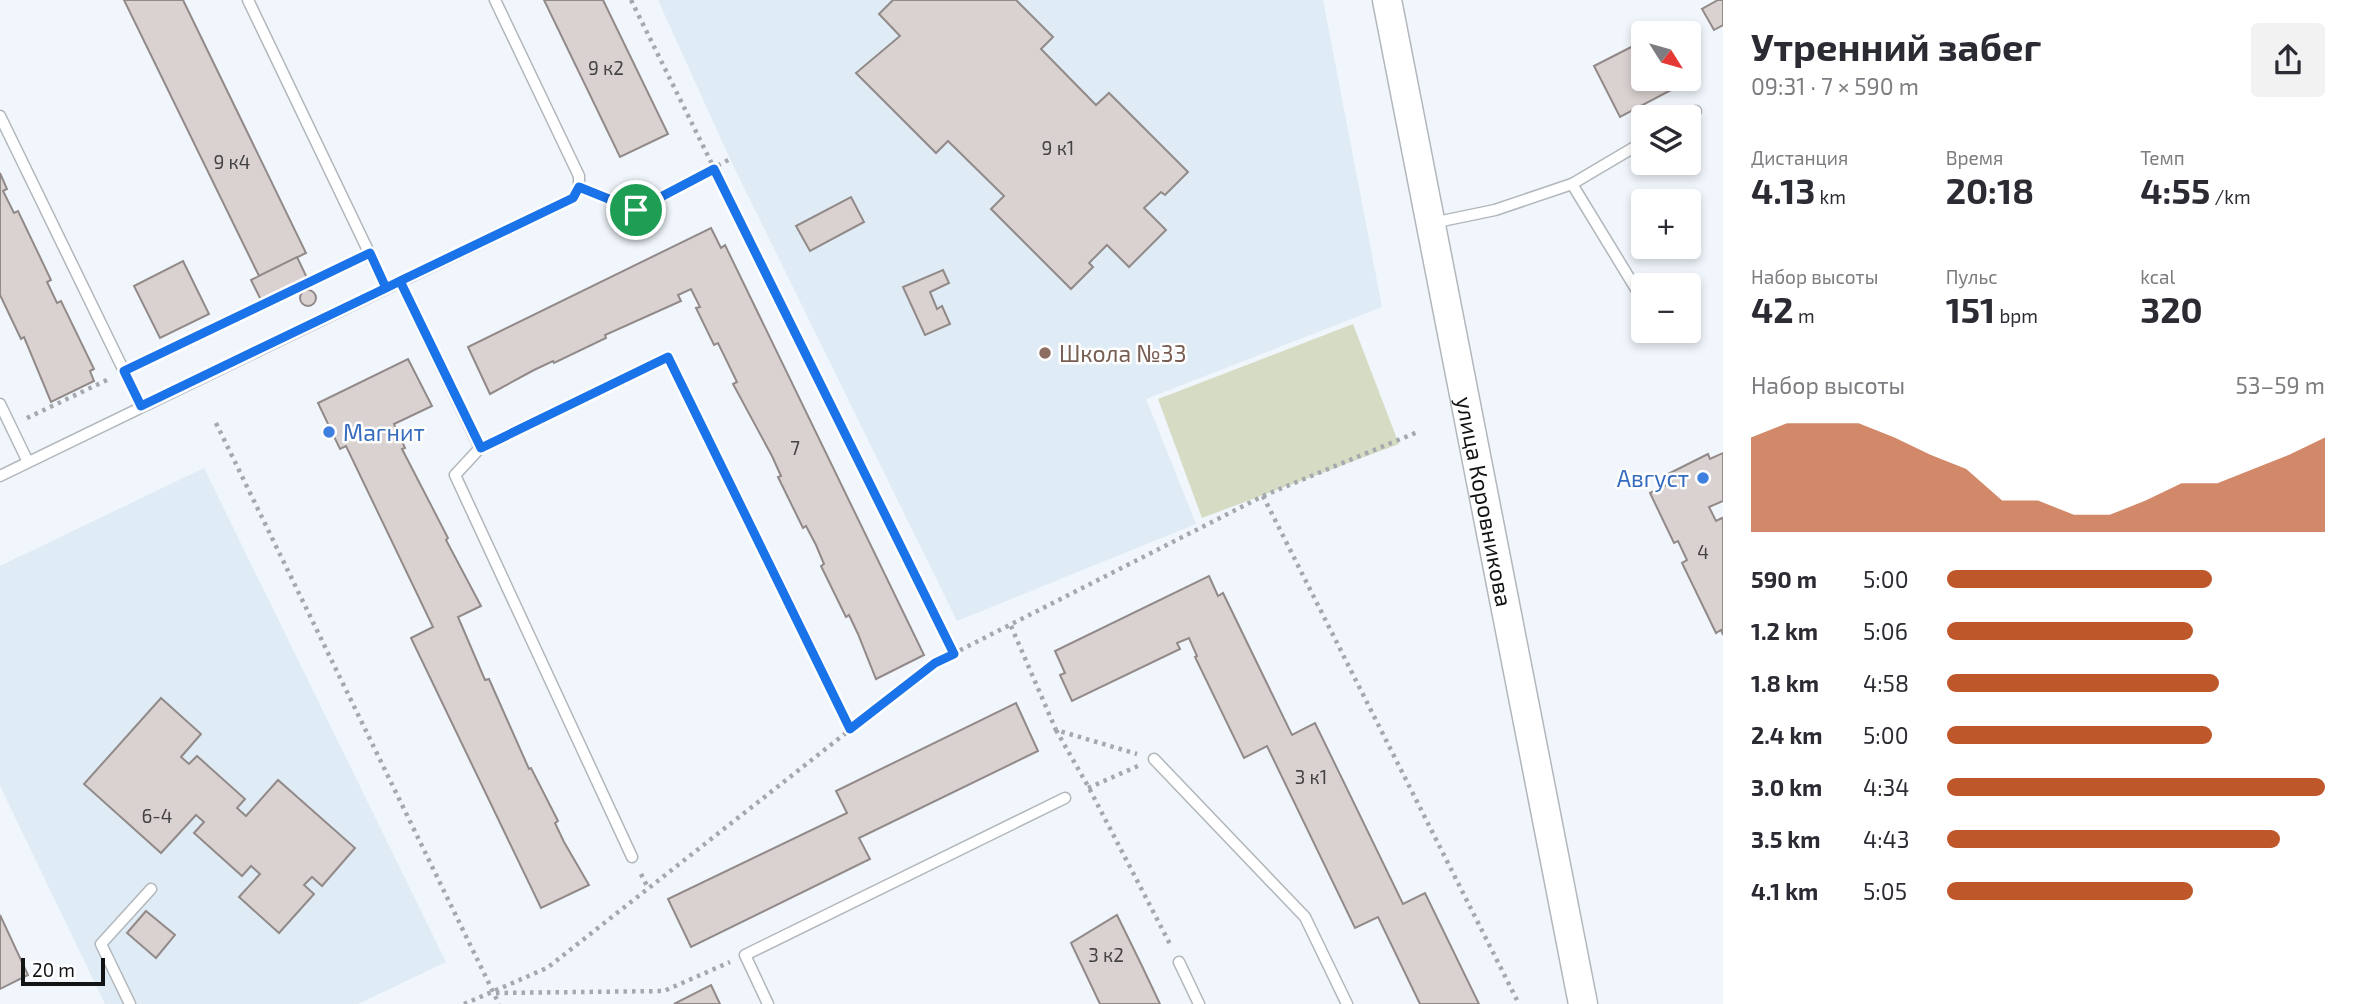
<!DOCTYPE html>
<html lang="ru">
<head>
<meta charset="utf-8">
<style>
  body { margin:0; font-family:"Exo 2",sans-serif; background:#f2f2f3; color:#2b2b33; height:100vh; display:flex; flex-direction:column; font-size:26px; white-space:nowrap }
  * { box-sizing:border-box; margin:0 }
  p { font-size:23px; color:#7c7c81 }
  .icon { flex:none; width:38px; height:38px; fill:none; stroke:currentColor; stroke-width:2; stroke-linecap:round; stroke-linejoin:round }
  .map { position:relative; flex:1; overflow:hidden }
  .side { display:flex; flex-direction:column; background:#fff; width:630px }
  .side>* { flex:none }
  .needle { width:46px; rotate:127deg }
  .fabs { position:absolute; left:1631px; top:21px; display:grid; gap:14px }
  .fabs a { display:grid; place-items:center; width:70px; height:70px; border-radius:7px; background:#fff; box-shadow:0 4px 10px #0003; font-size:35px }
  .scale { position:absolute; left:21px; bottom:18px; width:84px; box-sizing:border-box; padding-left:7px; border:4px solid #111315; border-top:0; font-size:19px; line-height:24px; white-space:nowrap; color:#111315; -webkit-text-stroke:5px #fff; paint-order:stroke }
  .pin { position:absolute; display:grid; place-items:center; width:60px; height:60px; color:#fff; margin:-30px; border:4px solid #fff; border-radius:50%; box-shadow:0 2px 7px #0007 }
  .round { display:grid; place-items:center; flex:none; width:74px; height:74px; border-radius:7px; background:#f2f2f3 }
  .summary { display:flex; align-items:center; justify-content:space-between; height:119px; padding:0 28px }
  h1 { font-size:38px; font-weight:700; line-height:52px }
  .stats { display:grid; grid-template-columns:repeat(3,1fr); gap:10px; height:119px; padding:7px 28px }
  .stats div { display:grid; align-content:center }
  .stats b { font-size:35px; font-weight:700 }
  .stats small { font-size:19px; font-weight:400 }
  .stats p { font-size:19px }
  .chart { height:196px; padding:14px 28px }
  .chart p { display:flex; justify-content:space-between }
  .chart svg { width:100%; height:126px; margin-top:7px; fill:#be582b; opacity:.7 }
  ul { padding:0 28px; list-style:none; font-size:23px }
  li { display:grid; grid-template-columns:112px 84px 1fr; align-items:center; height:52px }
  li i { height:18px; border-radius:9px; background:#be582b }
  main { display:flex; flex:1; min-height:0 }
  .map>svg:first-child { display:block }
  .built { fill:#dfebf5 }
  .green { fill:#d6dcc4 }
  .building { fill:#dad2d1; stroke:#918a89; stroke-width:2 }
  .lines { fill:none; stroke-linecap:round; stroke-linejoin:round }
  .service-casing { stroke:#b2b7bc; stroke-width:13 }
  .tertiary-casing { stroke:#b2b7bc; stroke-width:31 }
  .path { stroke:#a4a9ad; stroke-width:4.5; stroke-dasharray:3.5 5; stroke-linecap:butt }
  .service { stroke:#fff; stroke-width:10 }
  .tertiary { stroke:#fff; stroke-width:28 }
  .route-casing { stroke:#fff; stroke-width:14 }
  .route { stroke:#1a73e8; stroke-width:9 }
  .education-dot { fill:#8d6e63; stroke:#fff; stroke-width:2.5 }
  .shop-dot { fill:#3f7fe0; stroke:#fff; stroke-width:2.5 }
  .labels { text-anchor:middle; dominant-baseline:central; stroke-width:5; stroke-linejoin:round; paint-order:stroke }
  .number-label { font-size:19px; fill:#434344 }
  .education-label { font-size:23px; fill:#785e54; stroke:#fff; text-anchor:start }
  .shop-label { font-size:23px; fill:#366cbe; stroke:#fff; text-anchor:start }
  .street-label { font-size:23px; fill:#111315; stroke:#fff }
</style>
</head>
<body>
<main>
<div class="map">
<svg width="1723" height="1004" viewBox="0 0 1723 1004">
  <rect width="100%" height="100%" fill="#f0f6fb"/>
  <g class="built">
    <polygon points="658,0 1323,0 1382,307 1146,399 1196,524 957,621 730,159"/>
    <polygon points="204,468 446,962 358,1004 105,1004 0,786 0,566"/>
  </g>
  <polygon class="green" points="1353,324 1399,444 1202,518 1158,399"/>
  <g class="building">
    <polygon points="124,0 183,0 306,253 259,276"/>
    <polygon points="544,0 603,0 668,134 620,157"/>
    <polygon points="893,0 1016,0 1053,37 1041,49 1096,105 1109,93 1188,172 1165,195 1161,192 1144,208 1166,230 1129,267 1107,245 1089,263 1093,267 1071,289 991,209 1004,196 948,141 936,153 856,73 900,36 879,14"/>
    <polygon points="1718,0 1723,0 1723,25 1714,30 1702,9"/>
    <polygon points="1643,41 1643,79 1689,79 1689,72 1692,79 1620,117 1594,66"/>
    <polygon points="0,173 7,189 3,191 14,213 18,211 51,280 47,282 57,303 61,301 94,369 90,371 94,381 51,402 24,337 21,339 0,295"/>
    <polygon points="851,197 864,222 810,251 796,226"/>
    <polygon points="711,228 721,248 725,245 924,655 876,679 858,634 849,615 846,617 821,566 824,564 816,545 806,526 803,528 778,477 781,476 772,456 733,384 737,382 718,343 714,345 696,308 700,307 691,289 678,295 681,301 605,335 606,338 554,363 553,361 534,370 490,394 468,347"/>
    <polygon points="297,257 308,280 262,302 251,280"/>
    <polygon points="183,261 209,314 160,338 134,286"/>
    <polygon points="943,270 949,283 930,292 937,309 942,306 950,324 925,335 903,287"/>
    <circle cx="308" cy="298" r="8"/>
    <polygon points="408,359 432,406 394,424 405,448 402,449 448,538 446,540 481,606 458,617 485,680 489,679 529,769 531,768 558,821 555,823 564,842 589,885 541,908 411,638 433,627 346,446 340,449 318,403"/>
    <polygon points="1723,453 1723,501 1709,507 1716,521 1722,518 1723,521 1723,635 1721,630 1716,633 1682,563 1687,560 1678,541 1674,543 1650,493 1672,482 1668,474 1708,454 1710,459"/>
    <polygon points="1209,576 1218,596 1223,593 1292,735 1315,723 1403,904 1425,893 1479,1004 1420,1004 1378,917 1355,928 1267,746 1244,758 1195,657 1197,656 1189,638 1177,643 1180,649 1072,701 1060,675 1065,673 1055,651"/>
    <polygon points="161,698 201,734 181,757 189,764 197,756 245,799 237,808 246,816 278,780 355,848 322,886 312,877 304,885 314,894 279,933 239,897 260,874 251,866 242,876 194,833 204,822 196,815 161,853 84,784"/>
    <polygon points="1016,703 1038,751 859,838 870,859 691,947 668,899 847,813 836,791"/>
    <polygon points="146,911 175,935 156,958 127,933"/>
    <polygon points="0,915 28,975 0,989"/>
    <polygon points="1117,915 1142,966 1160,1004 1100,1004 1071,943"/>
    <polygon points="711,985 720,1004 674,1004"/>
  </g>
  <g class="lines">
    <defs>
      <g id="service">
        <polyline points="248,0 386,288"/>
        <polyline points="0,116 141,406"/>
        <polyline points="1685,117 1696,111"/>
        <polyline points="1572,184 1636,289"/>
        <polyline points="1432,223 1495,210 1572,184 1643,142"/>
        <polyline points="400,281 480,448 668,357 827,681"/>
        <polyline points="0,404 28,462"/>
        <polyline points="480,448 455,475 632,857"/>
        <polyline points="0,476 573,198 579,187 579,176 495,0"/>
        <polyline points="1154,759 1305,917 1347,1004"/>
        <polyline points="1179,962 1199,1004"/>
        <polyline points="130,1004 101,944 151,889"/>
        <polyline points="768,1004 745,955 1065,798"/>
      </g>
      <g id="tertiary">
        <path id="s1" d="M 1387,0 L 1583,1004"/>
      </g>
    </defs>
    <use href="#service" class="service-casing"/>
    <use href="#tertiary" class="tertiary-casing"/>
    <g class="path">
      <polyline points="631,0 954,654"/>
      <polyline points="596,194 636,210 730,159"/>
      <polyline points="140,364 353,261"/>
      <polyline points="27,418 107,380"/>
      <polyline points="216,423 499,1004"/>
      <polyline points="1263,496 1519,1004"/>
      <polyline points="1011,626 1056,730 1137,754"/>
      <polyline points="835,698 850,729"/>
      <polyline points="1056,730 1089,788 1171,946"/>
      <polyline points="1088,788 1138,766"/>
      <polyline points="641,874 648,888"/>
      <polyline points="496,993 664,991 730,962"/>
      <polyline points="464,1004 547,968 935,663 1263,496 1420,431"/>
    </g>
    <use href="#service" class="service"/>
    <use href="#tertiary" class="tertiary"/>
  </g>
  <g class="lines">
    <defs>
      <polyline id="route" points="636,210 579,187 573,198 400,281 386,288 370,253 124,371 141,406 386,288 400,281 481,448 668,357 850,729 935,663 954,654 714,169 636,210"/>
    </defs>
    <use href="#route" class="route-casing"/>
    <use href="#route" class="route"/>
  </g>
  <circle class="education-dot" cx="1045" cy="353" r="7"/>
  <g class="shop-dot">
    <circle cx="329" cy="432" r="7"/>
    <circle cx="1703" cy="478" r="7"/>
  </g>
  <g class="labels">
    <g class="number-label">
      <text x="606" y="67">9 к2</text>
      <text x="1058" y="147">9 к1</text>
      <text x="232" y="161">9 к4</text>
      <text x="795" y="447">7</text>
      <text x="1703" y="551">4</text>
      <text x="1311" y="776">3 к1</text>
      <text x="157" y="815">6-4</text>
      <text x="1106" y="954">3 к2</text>
    </g>
    <g class="education-label">
      <text x="1059" y="353">Школа №33</text>
    </g>
    <g class="shop-label">
      <text x="343" y="432">Магнит</text>
      <text x="1689" y="478" text-anchor="end">Август</text>
    </g>
    <g class="street-label">
      <text stroke="none"><textPath href="#s1" startOffset="511">улица Коровникова</textPath></text>
    </g>
  </g>
</svg>
<div class="fabs">
<a><svg class="needle" viewBox="-14 -14 28 28"><path d="M0-13l5 13h-10z" fill="#e53935"/><path d="M0 13l5-13h-10z" fill="#7c7c81"/></svg></a>
<a><svg class="icon" aria-label="layers" viewBox="0 0 24 24"><path d="M12 4l9 5-9 5-9-5zM3 14l9 5 9-5"/></svg></a>
<a>+</a>
<a>−</a>
</div>
<div class="scale">20 m</div>
<div class="pin" style="left:636px;top:210px;background:#1e9e55"><svg class="icon" aria-label="arrive" viewBox="0 0 24 24"><path d="M6 21V4h12l-3 4 3 4H6"/></svg></div>
</div>
<section class="side">
<div class="summary"><div><h1>Утренний забег</h1><p>09:31 · 7 × 590 m</p></div><a class="round"><svg class="icon" aria-label="share" viewBox="0 0 24 24"><path d="M12 15V3M7 8l5-5 5 5M5 13v7h14v-7"/></svg></a></div>
<div class="stats">
<div><p>Дистанция</p><b>4.13<small> km</small></b></div>
<div><p>Время</p><b>20:18</b></div>
<div><p>Темп</p><b>4:55<small> /km</small></b></div>
</div>
<div class="stats">
<div><p>Набор высоты</p><b>42<small> m</small></b></div>
<div><p>Пульс</p><b>151<small> bpm</small></b></div>
<div><p>kcal</p><b>320</b></div>
</div>
<div class="chart"><p><span>Набор высоты</span>53–59 m</p>
<svg viewBox="0 0 160 44" preserveAspectRatio="none"><path d="M0 44V11L10 6L20 6L30 6L40 11L50 17L60 22L70 33L80 33L90 38L100 38L110 33L120 27L130 27L140 22L150 17L160 11V44z"/></svg>
</div>
<ul>
<li><b>590 m</b>5:00<i style="width:70%"></i></li>
<li><b>1.2 km</b>5:06<i style="width:65%"></i></li>
<li><b>1.8 km</b>4:58<i style="width:72%"></i></li>
<li><b>2.4 km</b>5:00<i style="width:70%"></i></li>
<li><b>3.0 km</b>4:34<i style="width:100%"></i></li>
<li><b>3.5 km</b>4:43<i style="width:88%"></i></li>
<li><b>4.1 km</b>5:05<i style="width:65%"></i></li>
</ul>
</section>
</main>
</body>
</html>
